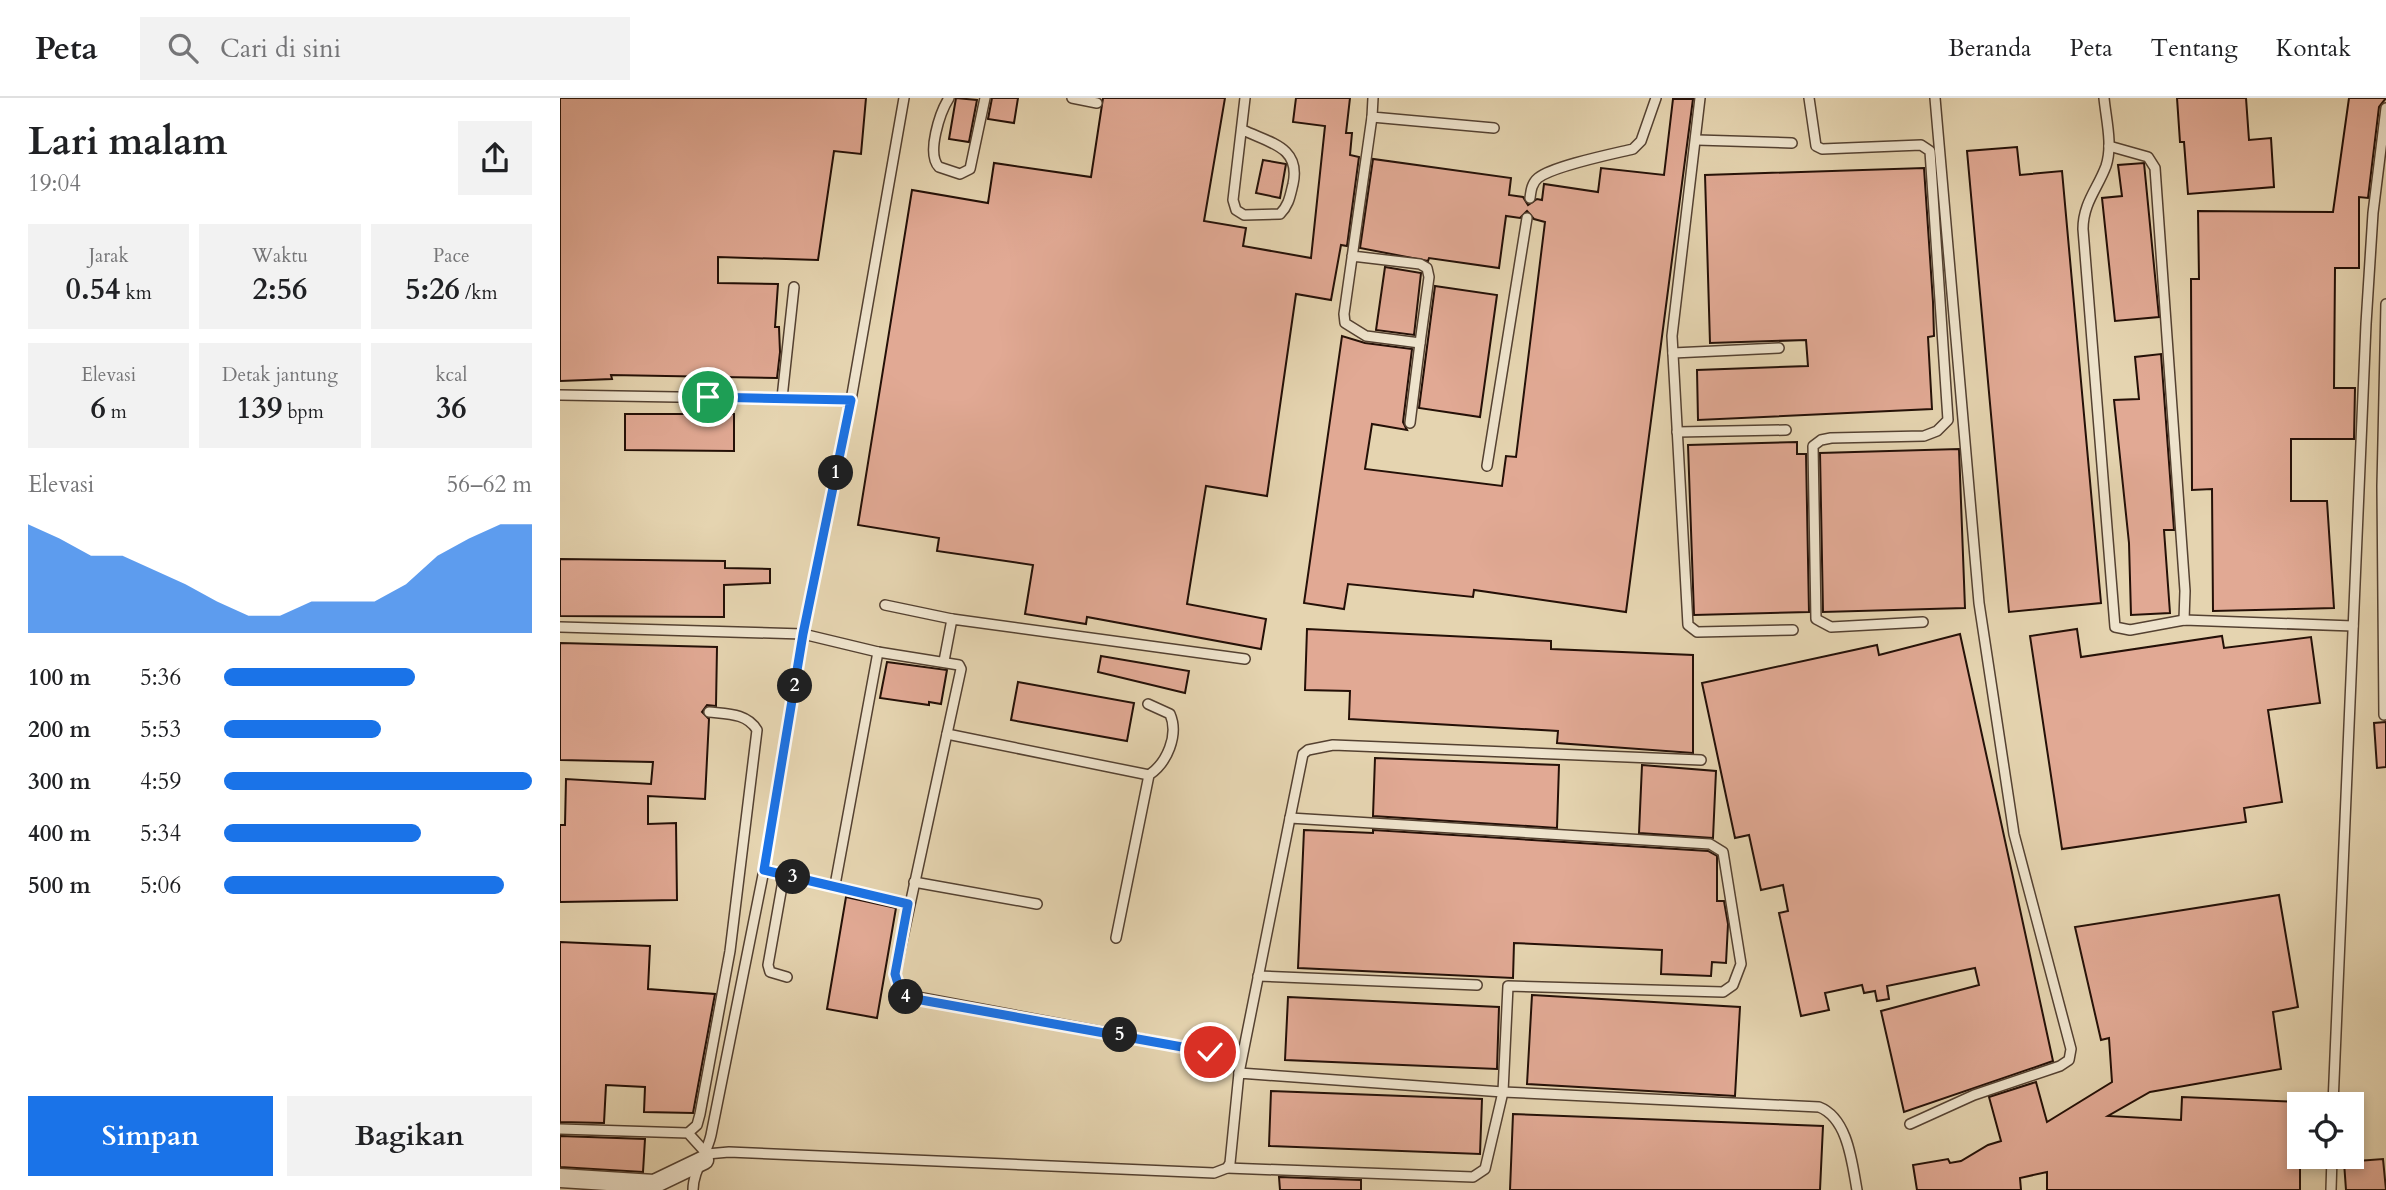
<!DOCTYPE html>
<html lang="id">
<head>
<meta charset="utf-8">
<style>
  body { margin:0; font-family:Cardo,serif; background:#f2f2f2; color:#202124; height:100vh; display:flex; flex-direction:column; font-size:26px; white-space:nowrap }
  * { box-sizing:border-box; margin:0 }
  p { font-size:23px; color:#757577 }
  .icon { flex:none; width:38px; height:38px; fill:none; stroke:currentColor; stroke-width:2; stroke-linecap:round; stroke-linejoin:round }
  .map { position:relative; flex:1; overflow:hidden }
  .details { display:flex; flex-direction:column; background:#fff; width:560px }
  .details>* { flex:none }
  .buttons { position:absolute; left:1727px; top:994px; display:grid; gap:14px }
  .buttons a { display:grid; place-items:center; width:77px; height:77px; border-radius:0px; background:#fff; box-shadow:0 4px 10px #0003; font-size:35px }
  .pin { position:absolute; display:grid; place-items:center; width:60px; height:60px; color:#fff; margin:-30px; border:4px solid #fff; border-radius:50%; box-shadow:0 2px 7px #0007 }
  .km { position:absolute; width:35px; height:35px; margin:-18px; border-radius:50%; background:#222; color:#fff; font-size:19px; line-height:35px; text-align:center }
  .round { display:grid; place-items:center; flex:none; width:74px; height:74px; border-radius:0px; background:#f2f2f2 }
  .summary { display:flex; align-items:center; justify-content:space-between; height:119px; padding:0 28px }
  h1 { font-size:38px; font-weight:600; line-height:52px }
  .stats { display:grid; grid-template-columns:repeat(3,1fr); gap:10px; height:119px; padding:7px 28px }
  .stats div { display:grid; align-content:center; border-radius:0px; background:#f2f2f2; text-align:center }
  .stats b { font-size:30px; font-weight:600 }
  .stats small { font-size:19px; font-weight:400 }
  .stats p { font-size:19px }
  .chart { height:196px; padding:14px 28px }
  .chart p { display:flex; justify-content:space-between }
  .chart svg { width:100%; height:126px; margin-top:7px; fill:#1a73e8; opacity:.7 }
  .button { display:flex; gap:14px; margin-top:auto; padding:14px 28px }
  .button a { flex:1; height:80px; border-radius:0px; background:#1a73e8; color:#fff; font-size:28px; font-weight:600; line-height:80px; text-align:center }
  .button a+a { background:#f2f2f2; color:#202124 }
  ul { padding:0 28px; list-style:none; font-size:23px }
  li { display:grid; grid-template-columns:112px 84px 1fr; align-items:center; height:52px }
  li i { height:18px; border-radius:9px; background:#1a73e8 }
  header { display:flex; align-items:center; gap:42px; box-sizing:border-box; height:98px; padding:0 35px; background:#fff; border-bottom:2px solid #e0e0e0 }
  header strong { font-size:33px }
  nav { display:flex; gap:38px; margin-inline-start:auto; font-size:24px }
  .search { width:490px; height:63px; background:#f2f2f2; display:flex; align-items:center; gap:18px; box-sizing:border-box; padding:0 24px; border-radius:0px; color:#757577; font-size:26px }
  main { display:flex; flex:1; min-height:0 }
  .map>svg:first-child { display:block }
  .building { fill:#e1a994; stroke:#241007; stroke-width:2 }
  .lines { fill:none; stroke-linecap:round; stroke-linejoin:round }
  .lane-casing { stroke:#544131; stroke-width:12 }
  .street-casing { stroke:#544131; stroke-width:21 }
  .lane { stroke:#eee3cc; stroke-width:9 }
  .street { stroke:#eee3cc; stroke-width:18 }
  .route-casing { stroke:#fff; stroke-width:14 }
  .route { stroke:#1a73e8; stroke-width:9 }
</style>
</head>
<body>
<header>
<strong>Peta</strong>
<div class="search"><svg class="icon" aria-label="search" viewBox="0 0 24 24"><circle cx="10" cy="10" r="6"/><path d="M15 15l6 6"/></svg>Cari di sini</div>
<nav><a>Beranda</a><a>Peta</a><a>Tentang</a><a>Kontak</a></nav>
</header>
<main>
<section class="details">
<div class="summary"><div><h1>Lari malam</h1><p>19:04</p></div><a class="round"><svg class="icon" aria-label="share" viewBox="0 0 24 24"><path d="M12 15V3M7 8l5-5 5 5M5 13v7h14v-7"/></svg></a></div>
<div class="stats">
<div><p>Jarak</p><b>0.54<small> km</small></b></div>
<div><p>Waktu</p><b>2:56</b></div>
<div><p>Pace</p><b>5:26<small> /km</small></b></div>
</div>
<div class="stats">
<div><p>Elevasi</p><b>6<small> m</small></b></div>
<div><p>Detak jantung</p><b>139<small> bpm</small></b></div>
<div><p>kcal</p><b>36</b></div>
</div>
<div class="chart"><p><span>Elevasi</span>56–62 m</p>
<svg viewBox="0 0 160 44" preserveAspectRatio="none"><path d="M0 44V6L10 11L20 17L30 17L40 22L50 27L60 33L70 38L80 38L90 33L100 33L110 33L120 27L130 17L140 11L150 6L160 6V44z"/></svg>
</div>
<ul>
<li><b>100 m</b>5:36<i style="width:62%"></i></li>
<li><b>200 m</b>5:53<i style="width:51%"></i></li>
<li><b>300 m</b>4:59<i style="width:100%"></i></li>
<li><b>400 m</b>5:34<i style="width:64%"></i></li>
<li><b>500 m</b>5:06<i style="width:91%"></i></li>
</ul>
<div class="button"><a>Simpan</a><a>Bagikan</a></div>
</section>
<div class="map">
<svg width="1826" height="1092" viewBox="0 0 1826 1092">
  <rect width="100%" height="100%" fill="#e5d4b0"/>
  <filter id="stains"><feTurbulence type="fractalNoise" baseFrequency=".00286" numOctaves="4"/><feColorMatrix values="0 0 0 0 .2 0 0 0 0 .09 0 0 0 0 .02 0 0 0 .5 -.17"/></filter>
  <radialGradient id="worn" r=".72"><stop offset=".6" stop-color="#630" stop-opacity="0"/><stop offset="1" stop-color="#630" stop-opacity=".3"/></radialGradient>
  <g class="building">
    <polygon points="0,0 306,0 301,56 274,53 258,162 158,159 158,185 218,186 215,229 219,229 220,254 217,280 51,277 52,281 0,283"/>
    <polygon points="396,0 417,2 409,44 389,41"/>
    <polygon points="432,0 458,0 454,25 428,21"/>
    <polygon points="543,0 665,0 644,123 686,130 683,148 751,160 765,28 733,24 736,0 790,0 786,35 792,35 790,57 799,59 787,148 781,147 771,202 736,196 707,398 646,388 627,506 706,521 701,551 527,519 526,526 465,516 473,467 377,453 379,440 298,427 352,92 428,105 434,65 531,79"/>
    <polygon points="1617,0 1686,0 1689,42 1711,40 1714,89 1628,96 1624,44 1620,44"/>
    <polygon points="1789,0 1826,0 1819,9 1808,100 1799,99 1799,170 1775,170 1774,290 1795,290 1794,341 1731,341 1731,403 1767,403 1774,510 1653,513 1652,391 1632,392 1631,181 1639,181 1638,113 1773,114"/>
    <polygon points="1113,1 1133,1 1066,514 914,492 913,499 788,486 784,511 744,505 782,238 805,245 852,251 843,324 847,332 812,326 805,371 942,388 946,358 956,359 985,124 974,121 967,113 960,120 946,118 939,170 869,160 868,163 800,150 813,61 951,80 949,97 963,99 968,107 977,101 982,102 984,86 1038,94 1041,70 1104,77"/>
    <polygon points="1457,49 1460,77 1502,73 1541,505 1449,514 1407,53"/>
    <polygon points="703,62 726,66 720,100 696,95"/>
    <polygon points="1584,65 1599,219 1555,223 1542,100 1562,98 1558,67"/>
    <polygon points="1364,70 1373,204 1374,238 1368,239 1372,311 1138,322 1137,272 1248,268 1246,242 1150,245 1145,77"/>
    <polygon points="825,169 861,175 854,237 816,232"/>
    <polygon points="875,188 937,197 920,319 859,310"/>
    <polygon points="1601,256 1614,432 1604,432 1610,515 1571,517 1569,445 1554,302 1579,301 1575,259"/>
    <polygon points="65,316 174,316 174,353 65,352"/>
    <polygon points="1237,344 1237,356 1246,356 1249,514 1134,517 1128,347"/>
    <polygon points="1399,351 1405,510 1263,514 1260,355"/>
    <polygon points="0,461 165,463 165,470 210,471 210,485 164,487 164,519 0,518"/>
    <polygon points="747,531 991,543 991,551 1133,557 1133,655 997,645 998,633 789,621 790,593 745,592"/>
    <polygon points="1517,531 1521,559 1662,538 1664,550 1751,539 1760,605 1708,612 1722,704 1684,710 1686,724 1502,751 1470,538"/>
    <polygon points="1400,536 1493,963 1344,1014 1321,913 1419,887 1415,870 1327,888 1329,901 1317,903 1315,893 1304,895 1302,887 1265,895 1269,912 1241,918 1219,815 1228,813 1223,787 1201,792 1189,737 1175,740 1142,585 1317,547 1319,557"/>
    <polygon points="0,545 157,549 156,608 147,607 142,614 149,621 145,701 88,698 88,726 116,725 117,802 0,804 0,727 5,727 6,681 91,686 93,664 0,662"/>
    <polygon points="541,558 629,573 625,595 538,574"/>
    <polygon points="327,564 387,572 381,606 369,604 369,607 320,600"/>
    <polygon points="458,584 574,605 567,643 451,622"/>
    <polygon points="1826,624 1826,669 1817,670 1814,625"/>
    <polygon points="815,660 999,667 997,730 813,718"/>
    <polygon points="1082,667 1156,673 1153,740 1079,735"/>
    <polygon points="744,732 813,735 813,732 1148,753 1157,758 1157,803 1164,803 1168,826 1166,865 1152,864 1151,878 1101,876 1102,852 954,845 953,880 738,870"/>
    <polygon points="1719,797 1738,909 1713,914 1721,971 1590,994 1548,1018 1621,1022 1622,999 1740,1004 1740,1092 1487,1092 1487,1074 1460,1080 1461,1092 1357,1092 1353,1067 1388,1061 1390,1065 1401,1063 1428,1047 1441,1043 1429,999 1476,984 1487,1024 1552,984 1549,940 1541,942 1515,829"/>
    <polygon points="286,799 336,810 317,920 267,911"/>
    <polygon points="0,844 90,848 88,891 155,896 133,1015 84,1014 85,989 46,987 44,1025 0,1024"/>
    <polygon points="972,897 1180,909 1175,998 967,986"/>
    <polygon points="728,899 939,909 937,971 725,962"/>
    <polygon points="711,993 922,1001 920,1056 709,1048"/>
    <polygon points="953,1016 1263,1028 1260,1092 950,1092"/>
    <polygon points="0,1038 85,1041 83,1074 0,1069"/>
    <polygon points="1823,1061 1826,1092 1786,1092 1784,1064"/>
    <polygon points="719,1079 801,1082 801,1092 720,1092"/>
  </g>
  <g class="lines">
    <defs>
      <g id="lane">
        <path d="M 389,0 C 380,14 366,56 379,69 L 400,76 L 410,71 L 425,0"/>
        <polyline points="512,0 537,5"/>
        <polyline points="813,0 812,19 934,30"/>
        <polyline points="1140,0 1112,238 1128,527 1137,534 1233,532"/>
        <polyline points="1249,0 1256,48 1262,51 1361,47 1370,53 1388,322 1377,333 1364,338 1271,340 1261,342 1253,348 1256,521 1271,529 1363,524"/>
        <path d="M 1544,0 C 1546,21 1553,47 1546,68 C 1538,90 1523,105 1523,131 L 1555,529 L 1570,532 L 1624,522 L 1793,528"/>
        <path d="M 683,32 C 710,45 741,49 733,86 C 730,98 729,107 720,116 L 684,117 L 676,112 L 673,102 L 685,0"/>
        <polyline points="1137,42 1232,45"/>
        <polyline points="1549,48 1588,59 1595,70 1625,493 1624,522"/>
        <path d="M 970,100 C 971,92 972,85 978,80 C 993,68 1052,56 1073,51 L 1081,43 L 1096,0"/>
        <polyline points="792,158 860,166 867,170 869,179 860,245 806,238 785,225 784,216 812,19"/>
        <polyline points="1113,255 1219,250"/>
        <polyline points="0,297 291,302"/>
        <polyline points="222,300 234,189"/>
        <polyline points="850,325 860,245"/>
        <polyline points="1117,334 1226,332"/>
        <polyline points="927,368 967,120"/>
        <polyline points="325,507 392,521"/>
        <polyline points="0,529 243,536 318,554 399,567 401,571 335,876 341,896 650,954"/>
        <polyline points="384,563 392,521 685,561"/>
        <polyline points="1824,617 1822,388 1826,206"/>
        <polyline points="387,636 589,677"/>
        <polyline points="730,720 743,656 748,652 773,647 1141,662"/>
        <polyline points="204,772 224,777"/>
        <polyline points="354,784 477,806"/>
        <polyline points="275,787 318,554"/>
        <path d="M 556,840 L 589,677 C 607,665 619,637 610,616 L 588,606"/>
        <polyline points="698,878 917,887"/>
        <polyline points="227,879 210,874 208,867 224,777 348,806"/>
        <polyline points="1773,1006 1806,226 1813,115 1826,10"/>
        <polyline points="1350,1026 1414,997 1500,968 1509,962 1511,951 1454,736 1419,505 1375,0"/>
        <path d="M 0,1031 L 128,1035 L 147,1056 L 169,1054 L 654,1075 L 667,1070 L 670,1065 L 679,975 L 943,994 L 1259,1009 C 1288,1020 1292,1065 1297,1092"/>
        <path d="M 128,1035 L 137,1027 L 140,1016 L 170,853 L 197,632 C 187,615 167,616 149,614"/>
        <polyline points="667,1070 913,1079 925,1071 943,994 948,888 1163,894 1173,887 1181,866 1163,754 1150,746 730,720 679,975"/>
        <path d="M 133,1092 C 133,1073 147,1056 151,1037 L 204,772 L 243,536 L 291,302 L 344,0"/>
        <polyline points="1771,1092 1772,1059"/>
      </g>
      <polyline id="street" points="0,1080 94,1086 144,1062"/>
    </defs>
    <use href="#lane" class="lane-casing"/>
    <use href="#street" class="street-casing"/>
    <use href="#lane" class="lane"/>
    <use href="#street" class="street"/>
  </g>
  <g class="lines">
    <defs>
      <polyline id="route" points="148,299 291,302 243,536 204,772 348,806 335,876 341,896 350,900 650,954"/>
    </defs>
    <use href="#route" class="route-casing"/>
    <use href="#route" class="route"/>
  </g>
  <rect width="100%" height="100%" filter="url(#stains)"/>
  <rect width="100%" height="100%" fill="url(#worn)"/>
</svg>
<div class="buttons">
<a><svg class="icon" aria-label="locate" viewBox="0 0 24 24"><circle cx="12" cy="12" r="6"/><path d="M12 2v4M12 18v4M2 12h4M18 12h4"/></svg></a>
</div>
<div class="pin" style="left:148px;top:299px;background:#1e9e55"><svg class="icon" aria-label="arrive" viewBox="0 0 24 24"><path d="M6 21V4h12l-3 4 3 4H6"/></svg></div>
<div class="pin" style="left:650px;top:954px;background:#d93025"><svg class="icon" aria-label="check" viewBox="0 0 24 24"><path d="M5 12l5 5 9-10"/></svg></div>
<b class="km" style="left:276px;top:375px">1</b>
<b class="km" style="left:235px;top:588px">2</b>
<b class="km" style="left:233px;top:779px">3</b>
<b class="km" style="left:346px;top:899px">4</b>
<b class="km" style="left:560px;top:937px">5</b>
</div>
</main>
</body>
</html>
